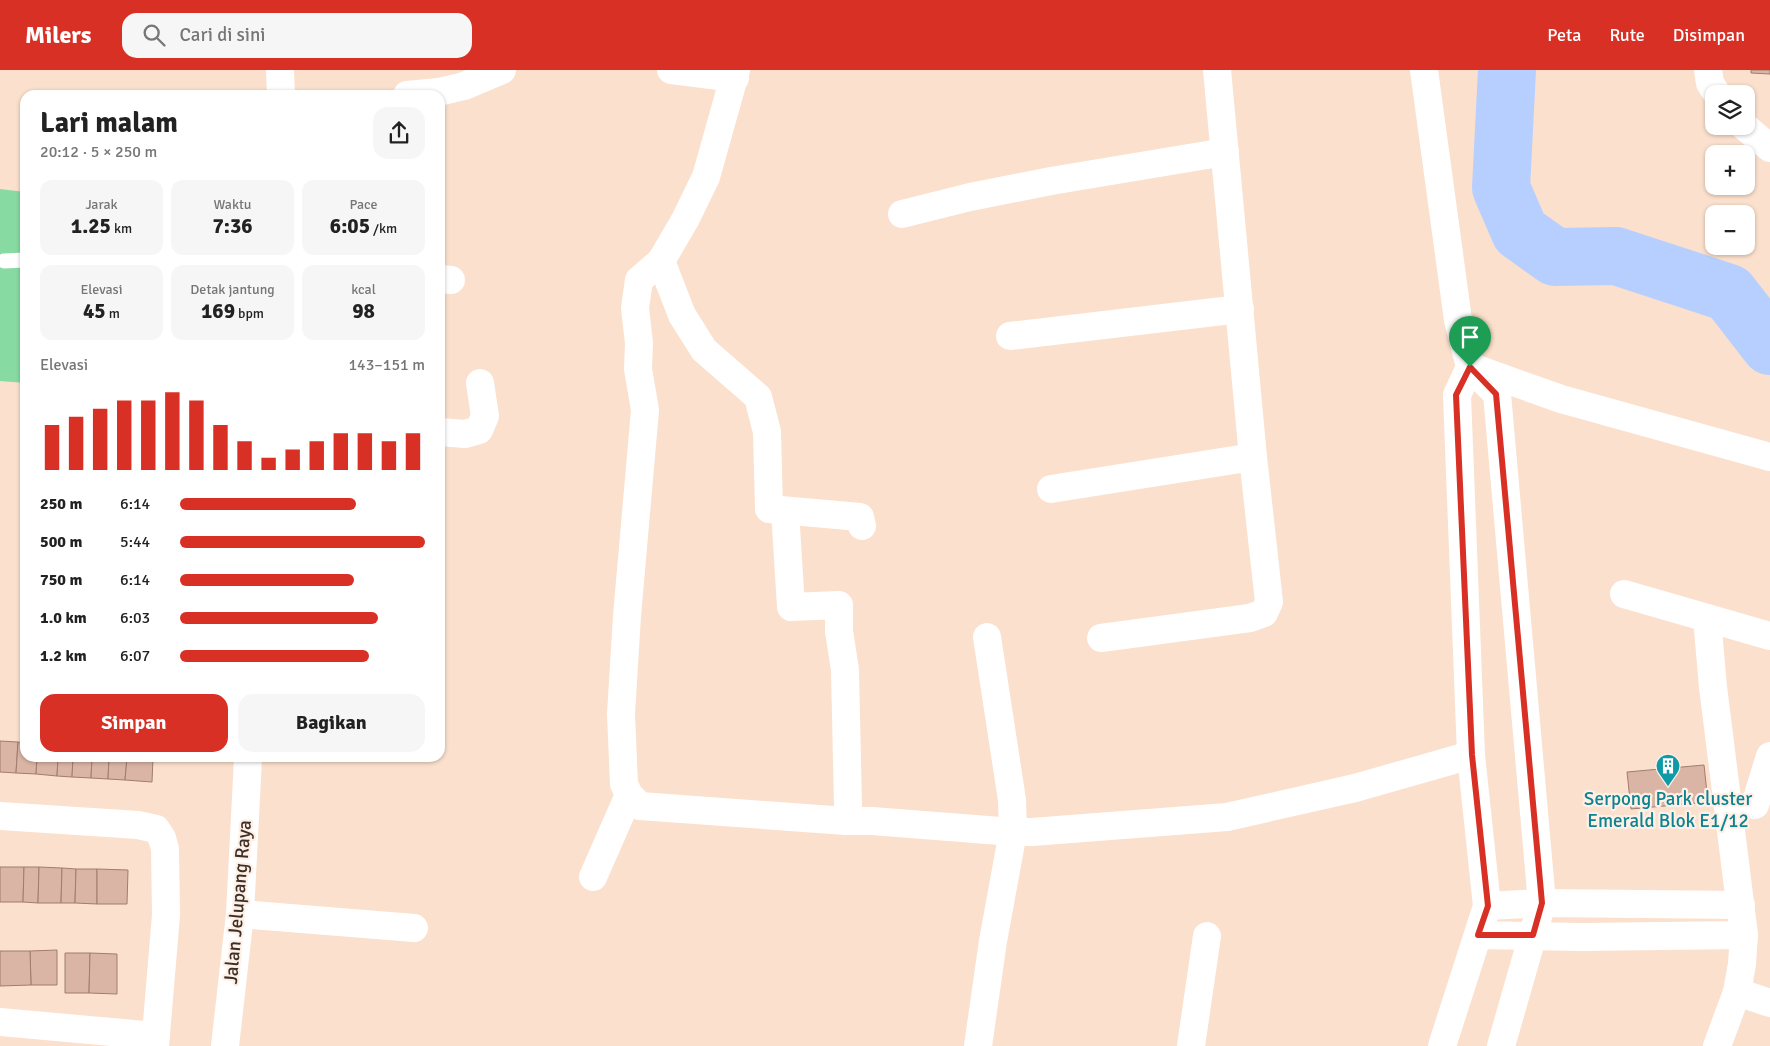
<!DOCTYPE html>
<html lang="id">
<head>
<meta charset="utf-8">
<style>
  body { margin:0; font-family:Signika,sans-serif; background:#f6f6f6; color:#222; height:100vh; display:flex; flex-direction:column; font-size:19px; white-space:nowrap }
  * { box-sizing:border-box; margin:0 }
  p { font-size:16px; color:#767676 }
  .icon { flex:none; width:28px; height:28px; fill:none; stroke:currentColor; stroke-width:2; stroke-linecap:round; stroke-linejoin:round }
  .map { position:relative; flex:1; overflow:hidden }
  .side { position:absolute; left:20px; top:20px; width:425px; height:672px; display:flex; flex-direction:column; background:#fff; border-radius:15px; box-shadow:0 1px 4px #0004 }
  .side>* { flex:none }
  .buttons { position:absolute; left:1705px; top:15px; display:grid; gap:10px }
  .buttons a { display:grid; place-items:center; width:50px; height:50px; border-radius:10px; background:#fff; box-shadow:0 1px 4px #0004; font-size:25px }
  .pin { position:absolute; display:grid; place-items:center; width:42px; height:42px; color:#fff; margin:-51px -21px; border-radius:50% 50% 50% 0; rotate:-45deg; box-shadow:0 0 5px #0007 }
  .pin .icon { rotate:45deg }
  .round { display:grid; place-items:center; flex:none; width:52px; height:52px; border-radius:15px; background:#f6f6f6 }
  .summary { display:flex; align-items:center; justify-content:space-between; height:85px; padding:0 20px }
  h1 { font-size:28px; font-weight:700; line-height:38px }
  .stats { display:grid; grid-template-columns:repeat(3,1fr); gap:8px; height:85px; padding:5px 20px }
  .stats div { display:grid; align-content:center; border-radius:12px; background:#f6f6f6; text-align:center }
  .stats b { font-size:21px; font-weight:700 }
  .stats small { font-size:14px; font-weight:400 }
  .stats p { font-size:14px }
  .chart { height:140px; padding:10px 20px }
  .chart p { display:flex; justify-content:space-between }
  .chart svg { width:100%; height:90px; margin-top:5px; stroke:#d93025; stroke-width:6 }
  .action { display:flex; gap:10px; margin-top:auto; padding:10px 20px }
  .action a { flex:1; height:58px; border-radius:15px; background:#d93025; color:#fff; font-size:20px; font-weight:700; line-height:58px; text-align:center }
  .action a+a { background:#f6f6f6; color:#222 }
  ul { padding:0 20px; list-style:none; font-size:16px }
  li { display:grid; grid-template-columns:80px 60px 1fr; align-items:center; height:38px }
  li i { height:12px; border-radius:6px; background:#d93025 }
  header { display:flex; align-items:center; gap:30px; box-sizing:border-box; height:70px; padding:0 25px; background:#d93025; color:#fff }
  header strong { font-size:24px }
  nav { display:flex; gap:28px; margin-inline-start:auto; font-size:18px }
  .search { width:350px; height:45px; background:#f6f6f6; display:flex; align-items:center; gap:12px; box-sizing:border-box; padding:0 18px; border-radius:15px; color:#767676; font-size:19px }
  .map>svg:first-child { display:block }
  .green { fill:#87dba2 }
  .lines { fill:none; stroke-linecap:round; stroke-linejoin:round }
  .river { stroke:#b7cfff; stroke-width:58 }
  .building { fill:#dab5a5; stroke:#a07d6f }
  .service { stroke:#fff; stroke-width:15 }
  .minor { stroke:#fff; stroke-width:28 }
  .tertiary { stroke:#fff; stroke-width:28 }
  .route-casing { stroke:#fff; stroke-width:10 }
  .route { stroke:#d93025; stroke-width:6 }
  .labels { text-anchor:middle; dominant-baseline:central; stroke-width:4.5; stroke-linejoin:round; paint-order:stroke }
  .culture-label { font-size:19px; fill:#0d838f; stroke:#fef0e7 }
  .street-label { font-size:19px; fill:#3c2f26; stroke:#fef0e7 }
</style>
</head>
<body>
<header>
<strong>Milers</strong>
<div class="search"><svg class="icon" aria-label="search" viewBox="0 0 24 24"><circle cx="10" cy="10" r="6"/><path d="M15 15l6 6"/></svg>Cari di sini</div>
<nav><a>Peta</a><a>Rute</a><a>Disimpan</a></nav>
</header>
<div class="map">
<svg width="1770" height="976" viewBox="0 0 1770 976">
  <rect width="100%" height="100%" fill="#fbe0cd"/>
  <polygon class="green" points="0,119 25,122 25,313 0,311"/>
  <g class="lines">
    <polyline class="river" points="1507,0 1501,118 1520,162 1555,187 1616,186 1729,223 1770,276"/>
  </g>
  <g class="building">
    <polygon points="1751,0 1770,0 1770,4 1751,3"/>
    <polygon points="0,671 18,672 16,703 0,702"/>
    <polygon points="18,672 25,673 25,688 37,688 36,704 16,703"/>
    <polygon points="37,688 58,688 57,706 36,704"/>
    <polygon points="58,688 73,688 72,707 57,706"/>
    <polygon points="73,688 92,688 91,708 72,707"/>
    <polygon points="92,688 109,688 108,709 91,708"/>
    <polygon points="109,688 127,688 125,710 108,709"/>
    <polygon points="127,688 153,688 152,712 125,710"/>
    <polygon points="1704,695 1708,732 1631,739 1627,702"/>
    <polygon points="0,797 24,797 23,832 0,832"/>
    <polygon points="24,797 39,797 38,833 23,832"/>
    <polygon points="39,797 62,798 61,833 38,833"/>
    <polygon points="62,798 76,799 75,833 61,833"/>
    <polygon points="76,799 97,799 97,834 75,833"/>
    <polygon points="97,799 128,800 127,834 97,834"/>
    <polygon points="57,880 57,915 31,915 30,881"/>
    <polygon points="0,881 30,881 31,915 0,916"/>
    <polygon points="65,883 90,883 89,923 65,923"/>
    <polygon points="90,883 117,884 117,924 89,923"/>
  </g>
  <g class="lines">
    <polyline class="service" points="4,191 25,190"/>
    <g class="minor">
      <polyline points="671,0 735,8"/>
      <polyline points="736,0 706,107 685,150 661,191 639,210 635,238 639,273 638,299 645,340 627,546 621,644 624,714 629,725 640,736 846,751 872,751 1013,762 1032,762 1227,747 1355,718 1471,685"/>
      <polyline points="1424,0 1458,250 1470,297 1497,324 1542,833 1501,976"/>
      <polyline points="1708,0 1710,13 1717,24"/>
      <polyline points="407,25 439,22 464,16 502,0"/>
      <polyline points="1744,56 1770,78"/>
      <polyline points="902,144 970,127 1051,111 1225,82"/>
      <polyline points="661,191 682,245 704,280 758,327 767,362 769,439 860,447 862,456"/>
      <polyline points="440,209 451,210"/>
      <polyline points="1010,266 1240,239"/>
      <polyline points="1477,299 1561,329 1770,387"/>
      <polyline points="440,362 465,364 479,360 485,346 480,313"/>
      <polyline points="1051,419 1253,387"/>
      <polyline points="785,441 791,537 839,535 839,561 845,600 848,735 846,751"/>
      <polyline points="1624,524 1770,566"/>
      <polyline points="1707,548 1713,617 1744,865 1742,894 1737,922 1717,976"/>
      <polyline points="1101,568 1250,548 1264,543 1269,532 1253,387 1217,0"/>
      <polyline points="1755,735 1770,686"/>
      <polyline points="0,746 138,755 156,759 162,768 165,779 166,845 155,976"/>
      <polyline points="593,807 629,725"/>
      <polyline points="1487,836 1542,833 1741,835"/>
      <polyline points="240,844 414,858"/>
      <polyline points="1478,865 1582,867 1744,865"/>
      <polyline points="1737,922 1770,933"/>
      <polyline points="0,952 156,966"/>
      <polyline points="978,976 993,871 1013,762 1012,730 987,567"/>
      <polyline points="1191,976 1207,866"/>
      <polyline points="1442,976 1487,836 1471,685 1457,325 1470,297"/>
    </g>
    <g class="tertiary">
      <polyline points="280,0 281,25"/>
      <polyline points="225,976 240,844 248,688"/>
    </g>
  </g>
  <g class="lines">
    <defs>
      <polygon id="route" points="1470,297 1496,324 1542,833 1533,865 1478,865 1488,836 1472,685 1456,325"/>
    </defs>
    <use href="#route" class="route-casing"/>
    <use href="#route" class="route"/>
  </g>
  <defs>
    <symbol id="building-pin" viewBox="-11 -11 22 30"><path d="M0 17L-7.5 6A9.5 9.5 0 1 1 7.5 6Z" fill="#0f9aa8" stroke="#fef0e7"/><path d="M-4-6H4V6H1V3H-1V6H-4ZM-2.5-4.3h1.7v1.8h-1.7ZM.8-4.3h1.7v1.8H.8ZM-2.5-1h1.7V.8h-1.7ZM.8-1h1.7V.8H.8Z" fill="#fff"/></symbol>
  </defs>
  <g fill-rule="evenodd">
    <use href="#building-pin" x="1654" y="682" width="28" height="38"/>
  </g>
  <g class="labels">
    <g class="culture-label">
      <text x="1668" y="729">Serpong Park cluster<tspan x="1668" dy="22">Emerald Blok E1/12</tspan></text>
    </g>
    <g class="street-label">
      <text transform="translate(238 832) rotate(-85)">Jalan Jelupang Raya</text>
    </g>
  </g>
</svg>
<div class="buttons">
<a><svg class="icon" aria-label="layers" viewBox="0 0 24 24"><path d="M12 4l9 5-9 5-9-5zM3 14l9 5 9-5"/></svg></a>
<a>+</a>
<a>−</a>
</div>
<div class="pin" style="left:1470px;top:297px;background:#1e9e55"><svg class="icon" aria-label="arrive" viewBox="0 0 24 24"><path d="M6 21V4h12l-3 4 3 4H6"/></svg></div>
<section class="side">
<div class="summary"><div><h1>Lari malam</h1><p>20:12 · 5 × 250 m</p></div><a class="round"><svg class="icon" aria-label="share" viewBox="0 0 24 24"><path d="M12 15V3M7 8l5-5 5 5M5 13v7h14v-7"/></svg></a></div>
<div class="stats">
<div><p>Jarak</p><b>1.25<small> km</small></b></div>
<div><p>Waktu</p><b>7:36</b></div>
<div><p>Pace</p><b>6:05<small> /km</small></b></div>
</div>
<div class="stats">
<div><p>Elevasi</p><b>45<small> m</small></b></div>
<div><p>Detak jantung</p><b>169<small> bpm</small></b></div>
<div><p>kcal</p><b>98</b></div>
</div>
<div class="chart"><p><span>Elevasi</span>143–151 m</p>
<svg viewBox="0 0 160 44" preserveAspectRatio="none"><path d="M5 44V22M15 44V18M25 44V14M35 44V10M45 44V10M55 44V6M65 44V10M75 44V22M85 44V30M95 44V38M105 44V34M115 44V30M125 44V26M135 44V26M145 44V30M155 44V26"/></svg>
</div>
<ul>
<li><b>250 m</b>6:14<i style="width:72%"></i></li>
<li><b>500 m</b>5:44<i style="width:100%"></i></li>
<li><b>750 m</b>6:14<i style="width:71%"></i></li>
<li><b>1.0 km</b>6:03<i style="width:81%"></i></li>
<li><b>1.2 km</b>6:07<i style="width:77%"></i></li>
</ul>
<div class="action"><a>Simpan</a><a>Bagikan</a></div>
</section>
</div>
</body>
</html>
